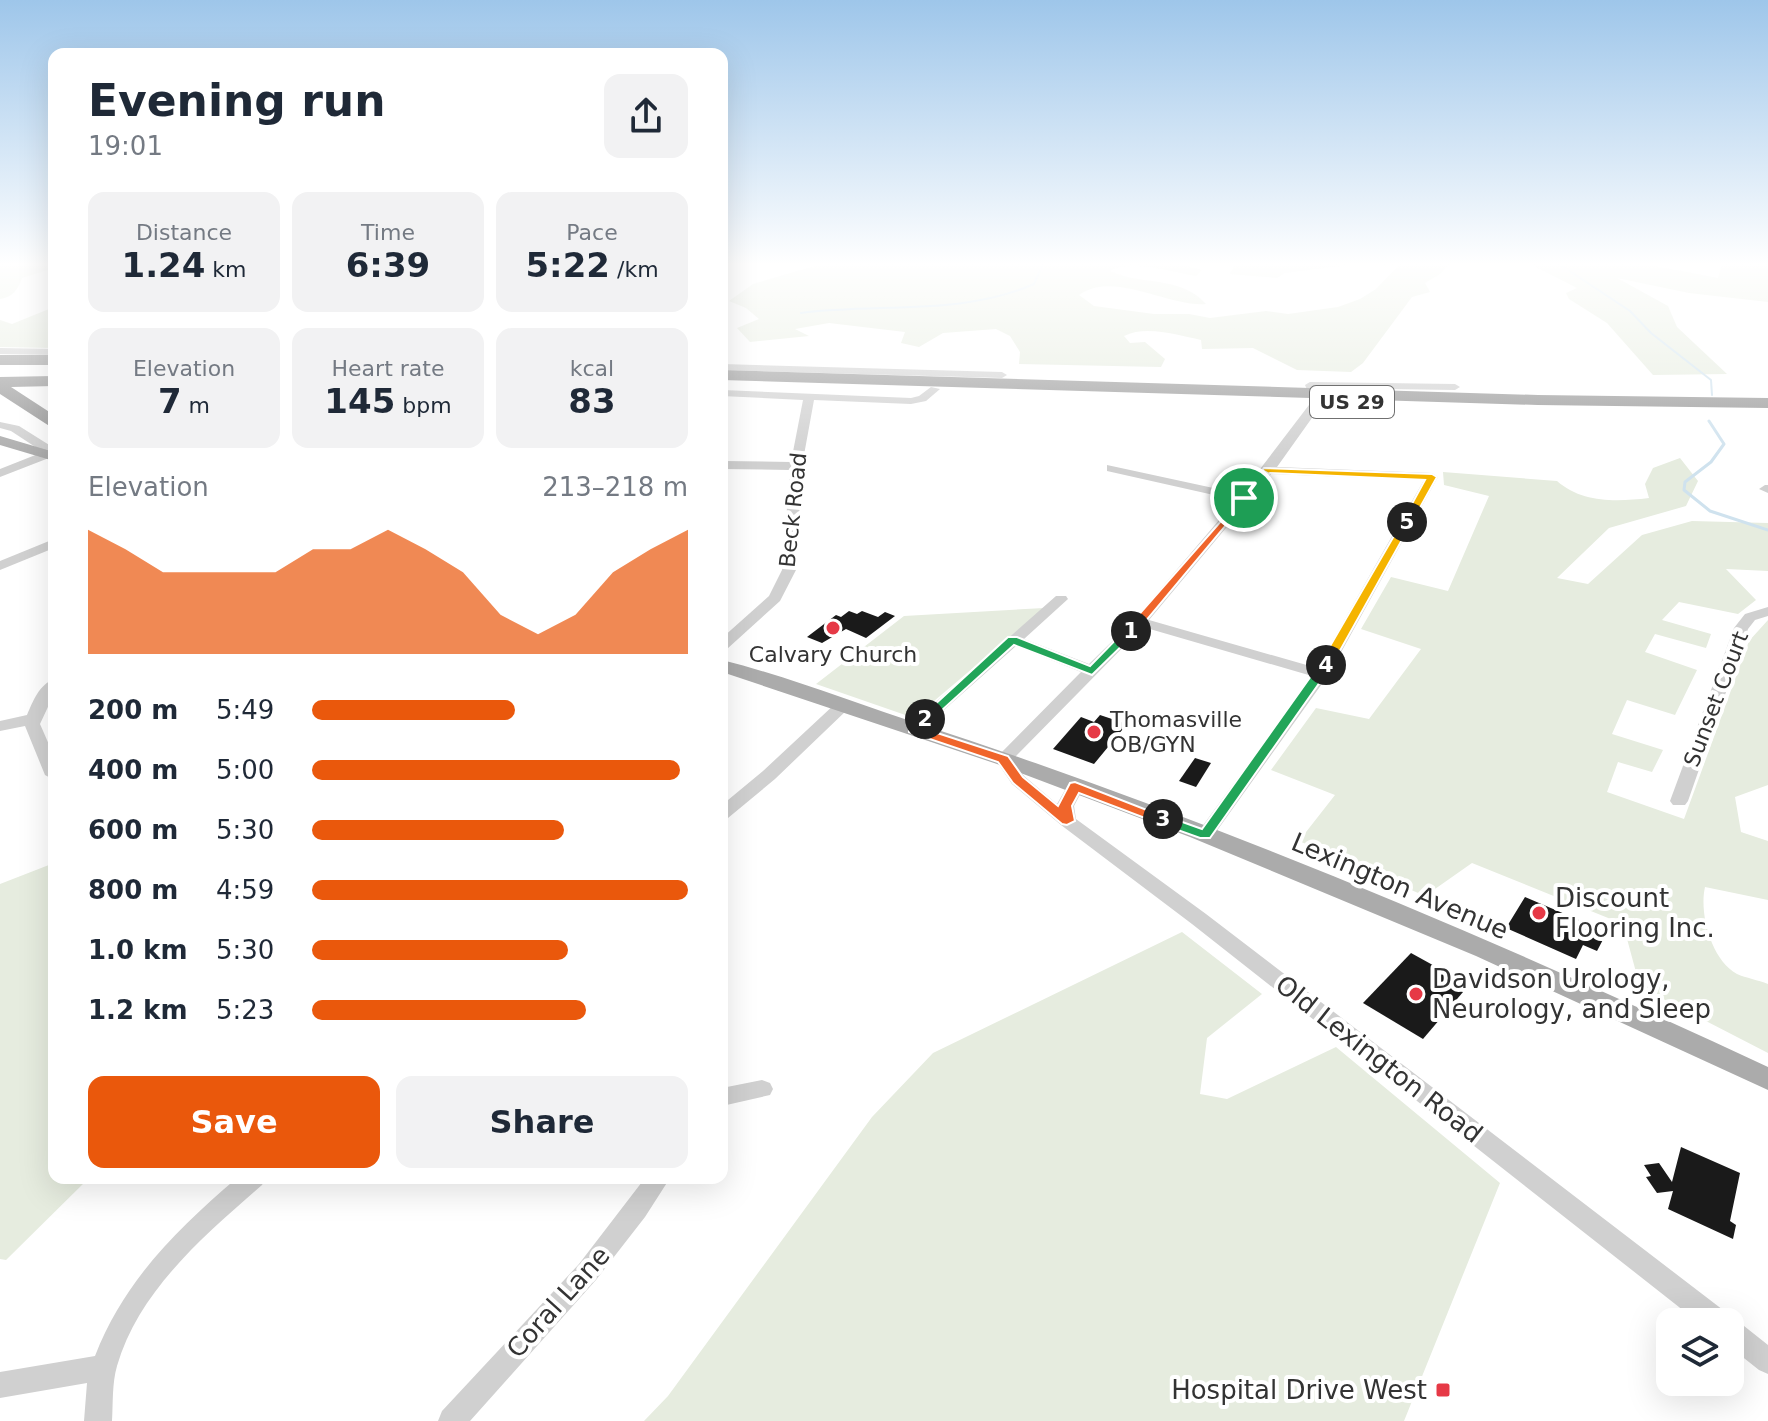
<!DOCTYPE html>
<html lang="en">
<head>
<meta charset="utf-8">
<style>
  body { margin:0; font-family:"DejaVu Sans",sans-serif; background:#f2f2f3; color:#1f2937; height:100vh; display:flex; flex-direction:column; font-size:30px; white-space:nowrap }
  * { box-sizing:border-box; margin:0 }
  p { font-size:26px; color:#747a83 }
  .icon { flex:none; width:44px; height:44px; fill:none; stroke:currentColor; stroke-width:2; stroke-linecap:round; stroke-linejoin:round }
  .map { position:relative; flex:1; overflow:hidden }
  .side { position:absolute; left:48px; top:48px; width:680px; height:1136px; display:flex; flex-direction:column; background:#fff; border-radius:16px; box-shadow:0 8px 32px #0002 }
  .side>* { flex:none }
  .tools { position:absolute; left:1656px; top:1308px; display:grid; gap:16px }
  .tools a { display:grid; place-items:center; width:88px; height:88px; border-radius:16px; background:#fff; box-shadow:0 8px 32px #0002; font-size:40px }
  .pin { position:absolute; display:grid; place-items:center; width:68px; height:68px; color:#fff; margin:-34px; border:4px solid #fff; border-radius:50%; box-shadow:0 2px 8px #0007 }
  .km { position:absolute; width:40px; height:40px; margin:-20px; border-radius:50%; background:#222; color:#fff; font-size:22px; line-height:40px; text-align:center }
  .round { display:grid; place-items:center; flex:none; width:84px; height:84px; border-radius:16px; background:#f2f2f3 }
  .headline { display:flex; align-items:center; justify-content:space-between; height:136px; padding:0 40px }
  h1 { font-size:44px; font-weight:600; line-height:60px }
  .figures { display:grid; grid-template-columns:repeat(3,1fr); gap:12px; height:136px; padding:8px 40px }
  .figures div { display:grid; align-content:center; border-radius:16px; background:#f2f2f3; text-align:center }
  .figures b { font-size:34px; font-weight:600 }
  .figures small { font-size:22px; font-weight:400 }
  .figures p { font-size:22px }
  .chart { height:224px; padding:16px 40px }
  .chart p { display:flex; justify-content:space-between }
  .chart svg { width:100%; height:144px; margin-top:8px; fill:#ea580c; opacity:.7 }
  .action { display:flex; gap:16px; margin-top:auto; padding:16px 40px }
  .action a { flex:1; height:92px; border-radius:16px; background:#ea580c; color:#fff; font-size:32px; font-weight:600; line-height:92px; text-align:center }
  .action a+a { background:#f2f2f3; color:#1f2937 }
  ul { padding:0 40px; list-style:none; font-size:26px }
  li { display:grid; grid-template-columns:128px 96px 1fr; align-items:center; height:60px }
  li i { height:20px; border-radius:10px; background:#ea580c }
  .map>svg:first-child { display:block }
  .green { fill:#e6ecdf }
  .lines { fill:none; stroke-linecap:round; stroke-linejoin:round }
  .stream-far1 { stroke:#cfe2ee; stroke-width:2 }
  .stream { stroke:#cfe2ee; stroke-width:3 }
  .building { fill:#1a1a1a }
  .minor { fill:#d0d0d0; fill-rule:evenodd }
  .major { fill:#ababab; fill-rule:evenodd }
  .highway { fill:#9a9a9a; fill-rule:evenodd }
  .split-1 { fill:#f0652b; stroke:#fff; stroke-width:2 }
  .split-2 { fill:#22a559; stroke:#fff; stroke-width:2 }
  .split-3 { fill:#f0652b; stroke:#fff; stroke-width:2 }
  .split-4 { fill:#22a559; stroke:#fff; stroke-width:2 }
  .split-5 { fill:#f5b400; stroke:#fff; stroke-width:2 }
  .split-6 { fill:#f5b400; stroke:#fff; stroke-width:2 }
  .split-7 { fill:#22a559; stroke:#fff; stroke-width:2 }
  .poi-dot { fill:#e63946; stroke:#fff; stroke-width:3 }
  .labels { text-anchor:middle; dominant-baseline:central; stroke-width:8; stroke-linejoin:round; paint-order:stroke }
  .shield { fill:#fff; stroke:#707070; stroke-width:2 }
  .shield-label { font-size:20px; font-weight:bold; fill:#333 }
  .street-label { font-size:22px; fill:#333; stroke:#fff }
  .poi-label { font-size:22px; fill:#333; stroke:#fff }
  .near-street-label { font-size:26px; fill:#333; stroke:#fff }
  .near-poi-label { font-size:26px; fill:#333; stroke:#fff; text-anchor:start }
</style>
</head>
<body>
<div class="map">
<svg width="1768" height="1421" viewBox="0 0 1768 1421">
  <rect width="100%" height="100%" fill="#fff"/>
  <g class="green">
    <path d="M 0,264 L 54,264 L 54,268 L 22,278 C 18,289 13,297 0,299 Z"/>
    <path d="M 821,264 L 1182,264 L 1202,270 L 1196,276 C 1171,272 1132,259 1110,271 C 1142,286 1180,275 1206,304 C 1167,307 1114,270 1079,295 L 1094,306 L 1154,314 L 1189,314 L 1210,318 L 1266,311 L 1288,314 L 1338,307 L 1360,299 L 1376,289 L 1398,266 L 1360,264 L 1450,264 L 1440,274 L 1425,283 L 1430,292 L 1412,297 L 1363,363 L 1351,372 L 1297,370 L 1253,348 L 1202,349 L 1201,340 C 1178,335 1146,325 1124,336 L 1130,343 L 1145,342 L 1165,359 L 1161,367 L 1019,364 L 1020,352 L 1010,336 L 996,329 L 943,333 L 919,347 L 901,343 L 905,332 L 829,323 L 795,329 L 809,336 L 750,342 L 737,328 L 759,319 L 746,308 L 729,301 L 753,284 Z"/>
    <polygon points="1235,264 1357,264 1285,273 1277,278 1230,274"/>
    <polygon points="1530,264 1645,264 1718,278 1722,264 1768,264 1768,302 1689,293 1617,278 1668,306 1677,327 1727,374 1653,375 1607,323 1569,299 1566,293 1577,288"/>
    <polygon points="49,309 54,309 54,348 0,347 0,320 12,324"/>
    <path d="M 1680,458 L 1698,481 L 1686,506 L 1609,528 L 1557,578 L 1588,584 L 1642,535 L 1692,521 L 1768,523 L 1768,571 L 1726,569 L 1756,600 L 1738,614 L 1679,602 L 1662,620 L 1711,634 L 1706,648 L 1655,634 L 1645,652 L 1697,670 L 1675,715 L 1627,700 L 1612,734 L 1663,750 L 1652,772 L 1618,762 L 1607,792 L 1684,819 L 1749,641 L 1768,620 L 1768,785 L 1735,797 L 1741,832 L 1768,841 L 1768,900 L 1705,887 C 1699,913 1711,960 1737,974 C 1746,978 1758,980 1768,984 L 1768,1053 L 1640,987 L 1623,924 L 1472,863 L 1425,896 L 1299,841 L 1335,795 L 1271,770 L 1316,708 L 1369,719 L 1421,649 L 1361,629 L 1391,577 L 1448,591 L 1489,496 L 1444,485 L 1443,472 L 1557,481 C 1582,503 1616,502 1649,498 L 1645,484 L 1653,468 Z"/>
    <polygon points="1044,608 914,718 816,684 904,616"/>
    <polygon points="54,863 54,1178 89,1178 6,1260 0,1259 0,884"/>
    <polygon points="1182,932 1262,994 1207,1038 1200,1094 1227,1099 1336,1047 1500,1183 1404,1421 644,1421 668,1396 872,1117 933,1053"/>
  </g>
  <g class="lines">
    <g class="stream-far1">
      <polyline points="1559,264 1630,311 1651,333 1711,380 1712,395"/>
      <path d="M 801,313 C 878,303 962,316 1034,284 L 1043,264"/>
    </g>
    <polyline class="stream" points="1709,421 1724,444 1711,462 1685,482 1684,490 1710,511 1768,530"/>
  </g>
  <g class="building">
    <polygon points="849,611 857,614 862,611 878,617 885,612 895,616 866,638 846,629 822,643 807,637 836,615 841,617"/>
    <polygon points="1100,715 1127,724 1094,764 1053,749 1081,717 1094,722"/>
    <polygon points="1195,758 1211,763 1196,787 1179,781"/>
    <polygon points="1525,897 1607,932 1597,951 1583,945 1576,959 1506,928"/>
    <polygon points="1411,953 1469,985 1423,1039 1363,1003"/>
    <polygon points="1681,1147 1740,1173 1730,1221 1736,1225 1733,1239 1668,1209 1673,1191 1657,1193 1646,1177 1651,1176 1644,1165 1659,1163 1672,1182"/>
  </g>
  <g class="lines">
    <g class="minor">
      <polygon points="0,348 54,349 54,355 0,354"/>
      <polygon points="722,364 1002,372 1007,375 1002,378 722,370"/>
      <path d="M 1310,382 L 1455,384 L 1460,387 L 1455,390 L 1317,388 L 1324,401 L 1277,467 L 1432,473 L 1438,477 L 1329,674 L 1211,839 L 1199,839 L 1196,835 L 1312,676 L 1143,627 L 1012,760 L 1024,776 L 1057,804 L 1069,783 L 1081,783 L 1084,787 L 1074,806 L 1076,819 L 1206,914 L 1727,1313 L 1729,1319 L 1739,1322 L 1768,1345 L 1768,1374 L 1759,1370 L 1730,1347 L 1730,1322 L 1698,1322 L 1192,924 L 1061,825 L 1012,784 L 995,759 L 1081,672 L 1016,646 L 919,732 L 913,734 L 905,729 L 1056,596 L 1066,596 L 1068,599 L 1024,639 L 1089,664 L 1135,619 L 1236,500 L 1107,471 L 1107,465 L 1241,494 L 1312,401 L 1305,385 ZM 1271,474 L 1424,480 L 1317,668 L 1149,620 Z"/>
      <polygon points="931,387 940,389 926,401 911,404 814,400 802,466 796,570 780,601 727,649 722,650 722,638 769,596 782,570 790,470 722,469 722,461 791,462 803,400 722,396 722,390 911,398 919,396"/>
      <polygon points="0,422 19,426 54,448 54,456 0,477 0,469 43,452 11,431 0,428"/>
      <polygon points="1765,485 1768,485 1768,493 1759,489"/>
      <polygon points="54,539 54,548 0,570 0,561"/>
      <polygon points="1768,607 1768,616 1755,620 1748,629 1688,801 1685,805 1673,805 1670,801 1734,628 1745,614"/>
      <path d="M 54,679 L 54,694 L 40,724 L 54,756 L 54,780 L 45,775 L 25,726 L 0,731 L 0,721 L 27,715 C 33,701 39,685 54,679 Z"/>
      <polygon points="842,701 848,703 850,706 848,709 775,779 728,818 722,820 722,805 763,771 836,703"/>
      <polygon points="762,1080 770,1083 773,1089 770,1095 722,1106 722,1088"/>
      <path d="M 237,1178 L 266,1178 L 262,1185 C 205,1235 139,1290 117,1366 C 112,1383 113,1403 112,1421 L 84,1421 L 87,1383 L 0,1398 L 0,1372 L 95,1356 C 124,1281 177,1229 237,1178 Z"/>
      <polygon points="645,1178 670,1178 645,1217 596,1280 470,1421 438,1421 442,1411 579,1264"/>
    </g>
    <g class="major">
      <polygon points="0,436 54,452 54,461 0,445"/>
      <path d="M 722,660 C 790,677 857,704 923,725 C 1212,819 1493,939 1768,1067 L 1768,1090 L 1476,956 L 1190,837 L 997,764 L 722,672 Z"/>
    </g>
    <g class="highway">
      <rect x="0" y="355" width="54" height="10"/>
      <polygon points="722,370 1538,395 1768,398 1768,408 1538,405 722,380"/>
      <polygon points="54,376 54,386 11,387 54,415 54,429 0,394 0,377"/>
    </g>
  </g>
  <linearGradient id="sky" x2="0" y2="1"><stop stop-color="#9ec6ea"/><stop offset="0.57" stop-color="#fff"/><stop offset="1" stop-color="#fff" stop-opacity="0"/></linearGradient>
  <rect width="1768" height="463" fill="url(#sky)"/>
  <polygon class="split-1" points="1244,495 1249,498 1247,500 1135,634 1127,634 1127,628"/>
  <polygon class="split-2" points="1127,628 1137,631 1092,675 1014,645 930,721 919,719 1008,637 1017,637 1090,666"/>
  <polygon class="split-3" points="920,716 932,719 922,728 1008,756 1023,777 1058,806 1070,783 1075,782 1170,819 1163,824 1158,823 1079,793 1072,806 1075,821 1067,825 1062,824 1013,783 998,762 909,732 909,726"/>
  <polygon class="split-4" points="1326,661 1332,665 1210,838 1200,838 1158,823 1156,819 1163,815 1202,829 1321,662"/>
  <polygon class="split-5" points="1407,518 1412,522 1332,665 1321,668 1319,665 1402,522"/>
  <polygon class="split-6" points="1264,468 1432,474 1437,477 1412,522 1407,525 1402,522 1425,480 1270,473 1264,477 1259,474"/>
  <polygon class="split-7" points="1264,471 1269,474 1268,476 1247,500 1240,500 1240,496"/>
  <g class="poi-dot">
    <circle cx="833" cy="628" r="8"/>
    <circle cx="1094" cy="732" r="8"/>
    <circle cx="1539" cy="913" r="8"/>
    <circle cx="1416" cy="994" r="8"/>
    <rect x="1435" y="1382" width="16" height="16" rx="4"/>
  </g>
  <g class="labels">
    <rect class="shield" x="1310" y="386" width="84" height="32" rx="6"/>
    <g class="shield-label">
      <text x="1352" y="402">US 29</text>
    </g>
    <g class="street-label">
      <text transform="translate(793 510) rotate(-84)">Beck Road</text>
      <text transform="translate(1716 699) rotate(-69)">Sunset Court</text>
    </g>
    <g class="poi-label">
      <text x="833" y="654">Calvary Church</text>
      <text x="1110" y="719" text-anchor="start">Thomasville<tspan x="1110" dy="25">OB/GYN</tspan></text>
    </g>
    <g class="near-street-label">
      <text transform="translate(1400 886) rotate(23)">Lexington Avenue</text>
      <text transform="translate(1379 1059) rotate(38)">Old Lexington Road</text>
      <text transform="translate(558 1302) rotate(-48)">Coral Lane</text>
    </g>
    <g class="near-poi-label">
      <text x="1555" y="898">Discount<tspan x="1555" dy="30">Flooring Inc.</tspan></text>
      <text x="1432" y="979">Davidson Urology,<tspan x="1432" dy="30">Neurology, and Sleep</tspan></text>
      <text x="1427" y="1390" text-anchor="end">Hospital Drive West</text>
    </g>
  </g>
</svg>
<div class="tools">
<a><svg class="icon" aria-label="layers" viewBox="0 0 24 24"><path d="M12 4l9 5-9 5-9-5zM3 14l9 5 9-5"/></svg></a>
</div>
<div class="pin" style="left:1244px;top:498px;background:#1e9e55"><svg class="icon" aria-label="arrive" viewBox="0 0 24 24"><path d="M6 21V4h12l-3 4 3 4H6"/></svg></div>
<b class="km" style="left:1131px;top:631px">1</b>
<b class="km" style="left:925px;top:719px">2</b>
<b class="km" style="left:1163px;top:819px">3</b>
<b class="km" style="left:1326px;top:665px">4</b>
<b class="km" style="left:1407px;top:522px">5</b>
<section class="side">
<div class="headline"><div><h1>Evening run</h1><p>19:01</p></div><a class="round"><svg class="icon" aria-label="share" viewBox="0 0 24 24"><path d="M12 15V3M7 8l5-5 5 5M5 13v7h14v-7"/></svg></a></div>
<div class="figures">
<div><p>Distance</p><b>1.24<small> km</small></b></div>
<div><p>Time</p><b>6:39</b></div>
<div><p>Pace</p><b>5:22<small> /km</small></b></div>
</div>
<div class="figures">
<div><p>Elevation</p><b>7<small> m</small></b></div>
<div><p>Heart rate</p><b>145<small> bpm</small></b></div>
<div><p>kcal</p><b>83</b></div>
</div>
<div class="chart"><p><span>Elevation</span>213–218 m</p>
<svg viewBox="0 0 160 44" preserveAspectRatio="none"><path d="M0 44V6L10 12L20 19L30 19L40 19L50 19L60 12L70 12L80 6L90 12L100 19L110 32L120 38L130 32L140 19L150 12L160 6V44z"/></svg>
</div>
<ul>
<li><b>200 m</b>5:49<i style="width:54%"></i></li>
<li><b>400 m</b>5:00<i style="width:98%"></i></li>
<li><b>600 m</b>5:30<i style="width:67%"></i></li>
<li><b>800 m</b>4:59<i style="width:100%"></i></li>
<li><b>1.0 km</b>5:30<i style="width:68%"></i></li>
<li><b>1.2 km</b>5:23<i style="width:73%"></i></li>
</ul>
<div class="action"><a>Save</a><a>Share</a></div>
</section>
</div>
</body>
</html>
